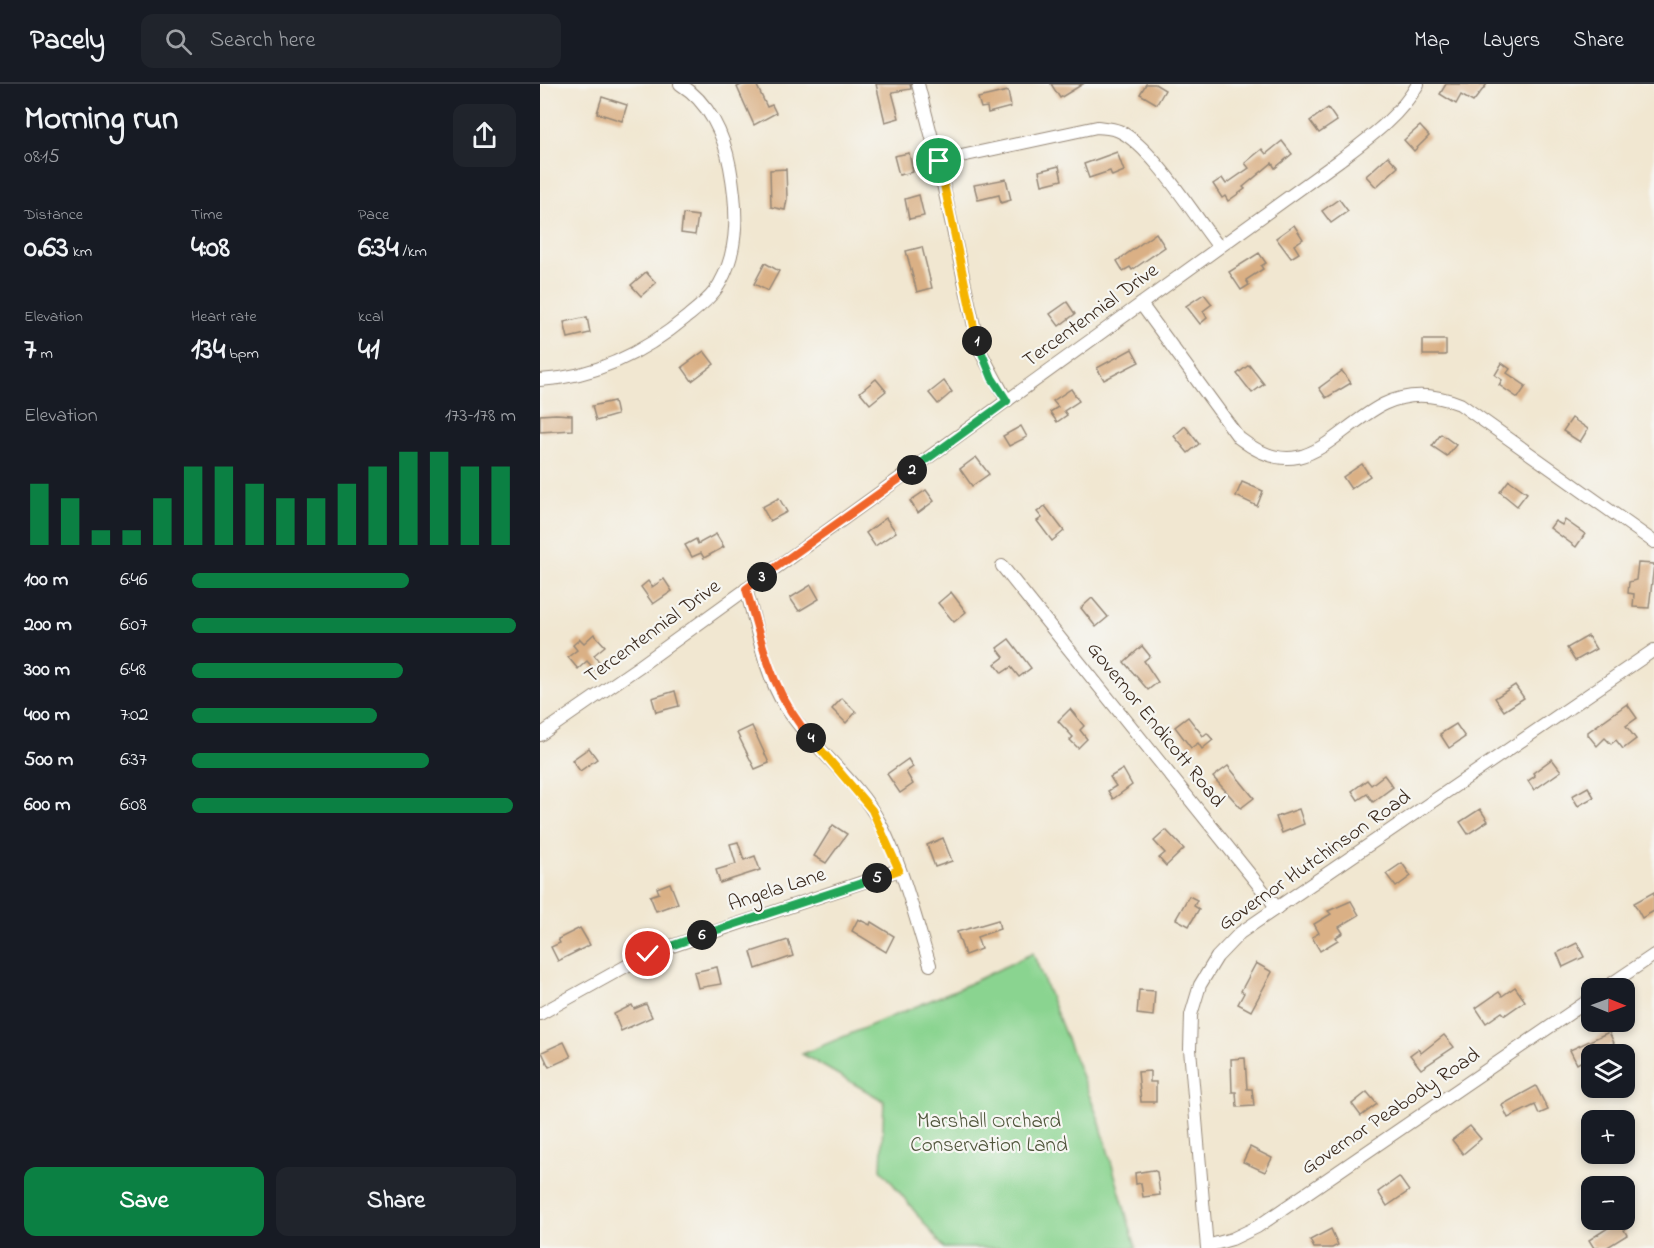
<!DOCTYPE html>
<html lang="en">
<head>
<meta charset="utf-8">
<style>
  body { margin:0; font-family:"Indie Flower",sans-serif; background:#20242c; color:#f1f3f6; height:100vh; display:flex; flex-direction:column; font-size:22px; white-space:nowrap }
  * { box-sizing:border-box; margin:0 }
  p { font-size:20px; color:#9ea1a6 }
  .icon { flex:none; width:33px; height:33px; fill:none; stroke:currentColor; stroke-width:2; stroke-linecap:round; stroke-linejoin:round }
  .map { position:relative; flex:1; overflow:hidden }
  .panel { display:flex; flex-direction:column; background:#171b24; width:540px }
  .panel>* { flex:none }
  .needle { width:39px; rotate:91deg }
  .buttons { position:absolute; left:1041px; top:894px; display:grid; gap:12px }
  .buttons a { display:grid; place-items:center; width:54px; height:54px; border-radius:12px; background:#171b24; box-shadow:0 3px 9px #0003; font-size:30px }
  .pin { position:absolute; display:grid; place-items:center; width:51px; height:51px; color:#fff; margin:-26px; border:3px solid #fff; border-radius:50%; box-shadow:0 2px 6px #0007 }
  .km { position:absolute; width:30px; height:30px; margin:-15px; border-radius:50%; background:#222; color:#fff; font-size:16px; line-height:30px; text-align:center }
  .round { display:grid; place-items:center; flex:none; width:63px; height:63px; border-radius:12px; background:#20242c }
  .head { display:flex; align-items:center; justify-content:space-between; height:102px; padding:0 24px }
  h1 { font-size:33px; font-weight:700; line-height:45px }
  .figures { display:grid; grid-template-columns:repeat(3,1fr); gap:9px; height:102px; padding:6px 24px }
  .figures div { display:grid; align-content:center }
  .figures b { font-size:30px; font-weight:700 }
  .figures small { font-size:16px; font-weight:400 }
  .figures p { font-size:16px }
  .chart { height:168px; padding:12px 24px }
  .chart p { display:flex; justify-content:space-between }
  .chart svg { width:100%; height:108px; margin-top:6px; stroke:#0b8043; stroke-width:6 }
  .action { display:flex; gap:12px; margin-top:auto; padding:12px 24px }
  .action a { flex:1; height:69px; border-radius:12px; background:#0b8043; color:#fff; font-size:24px; font-weight:700; line-height:69px; text-align:center }
  .action a+a { background:#20242c; color:#f1f3f6 }
  ul { padding:0 24px; list-style:none; font-size:20px }
  li { display:grid; grid-template-columns:96px 72px 1fr; align-items:center; height:45px }
  li i { height:15px; border-radius:8px; background:#0b8043 }
  header { display:flex; align-items:center; gap:36px; box-sizing:border-box; height:84px; padding:0 30px; background:#171b24; border-bottom:2px solid #363941 }
  header strong { font-size:28px }
  nav { display:flex; gap:33px; margin-inline-start:auto; font-size:21px }
  .search { width:420px; height:54px; background:#20242c; display:flex; align-items:center; gap:15px; box-sizing:border-box; padding:0 21px; border-radius:12px; color:#9ea1a6; font-size:22px }
  main { display:flex; flex:1; min-height:0 }
  .map>svg:first-child { display:block }
  .green { fill:#8ad490; stroke:#627f57; stroke-width:1.5 }
  .building { fill:#dab085 }
  .lines { fill:none; stroke-linecap:round; stroke-linejoin:round }
  .minor-casing { stroke:#968878; stroke-width:14 }
  .minor { stroke:#fff; stroke-width:12 }
  .split-1-casing { stroke:#fff; stroke-width:12 }
  .split-2-casing { stroke:#fff; stroke-width:12 }
  .split-3-casing { stroke:#fff; stroke-width:12 }
  .split-4-casing { stroke:#fff; stroke-width:12 }
  .split-5-casing { stroke:#fff; stroke-width:12 }
  .split-6-casing { stroke:#fff; stroke-width:12 }
  .split-7-casing { stroke:#fff; stroke-width:12 }
  .split-1 { stroke:#f5b400; stroke-width:8 }
  .split-2 { stroke:#22a559; stroke-width:8 }
  .split-3 { stroke:#f0652b; stroke-width:8 }
  .split-4 { stroke:#f0652b; stroke-width:8 }
  .split-5 { stroke:#f5b400; stroke-width:8 }
  .split-6 { stroke:#22a559; stroke-width:8 }
  .split-7 { stroke:#22a559; stroke-width:8 }
  .labels { text-anchor:middle; dominant-baseline:central; stroke-width:4.5; stroke-linejoin:round; paint-order:stroke }
  .street-label { font-size:21px; fill:#3b2a1e; stroke:#f6f6f2 }
  .park-label { font-size:21px; fill:#4f543a; stroke:#f6f6f2 }
</style>
</head>
<body>
<header>
<strong>Pacely</strong>
<div class="search"><svg class="icon" aria-label="search" viewBox="0 0 24 24"><circle cx="10" cy="10" r="6"/><path d="M15 15l6 6"/></svg>Search here</div>
<nav><a>Map</a><a>Layers</a><a>Share</a></nav>
</header>
<main>
<section class="panel">
<div class="head"><div><h1>Morning run</h1><p>08:15</p></div><a class="round"><svg class="icon" aria-label="share" viewBox="0 0 24 24"><path d="M12 15V3M7 8l5-5 5 5M5 13v7h14v-7"/></svg></a></div>
<div class="figures">
<div><p>Distance</p><b>0.63<small> km</small></b></div>
<div><p>Time</p><b>4:08</b></div>
<div><p>Pace</p><b>6:34<small> /km</small></b></div>
</div>
<div class="figures">
<div><p>Elevation</p><b>7<small> m</small></b></div>
<div><p>Heart rate</p><b>134<small> bpm</small></b></div>
<div><p>kcal</p><b>41</b></div>
</div>
<div class="chart"><p><span>Elevation</span>173–178 m</p>
<svg viewBox="0 0 160 44" preserveAspectRatio="none"><path d="M5 44V19M15 44V25M25 44V38M35 44V38M45 44V25M55 44V12M65 44V12M75 44V19M85 44V25M95 44V25M105 44V19M115 44V12M125 44V6M135 44V6M145 44V12M155 44V12"/></svg>
</div>
<ul>
<li><b>100 m</b>6:46<i style="width:67%"></i></li>
<li><b>200 m</b>6:07<i style="width:100%"></i></li>
<li><b>300 m</b>6:48<i style="width:65%"></i></li>
<li><b>400 m</b>7:02<i style="width:57%"></i></li>
<li><b>500 m</b>6:37<i style="width:73%"></i></li>
<li><b>600 m</b>6:08<i style="width:99%"></i></li>
</ul>
<div class="action"><a>Save</a><a>Share</a></div>
</section>
<div class="map">
<svg width="1114" height="1164" viewBox="0 0 1114 1164">
  <rect width="100%" height="100%" fill="#f6f6f2"/>
  <filter id="ink" filterUnits="userSpaceOnUse"><feTurbulence type="fractalNoise" baseFrequency=".0167" numOctaves="2"/><feDisplacementMap in="SourceGraphic" scale="12" xChannelSelector="R" yChannelSelector="G"/><feConvolveMatrix kernelMatrix="1 2 1 2 8 2 1 2 1" color-interpolation-filters="sRGB"/></filter>
  <filter id="wash" filterUnits="userSpaceOnUse"><feTurbulence type="fractalNoise" baseFrequency=".008" numOctaves="4" result="noise"/><feDisplacementMap in="SourceGraphic" scale="24" xChannelSelector="R" yChannelSelector="G"/><feGaussianBlur stdDeviation="1.35" result="paint"/><feColorMatrix in="noise" values="0 0 0 0 0 0 0 0 0 0 0 0 0 0 0 0 0 1.4 0 .05"/><feComposite in="paint" operator="in"/></filter>
  <g filter="url(#wash)">
    <rect width="100%" height="100%" fill="#f1e7d1"/>
    <polygon class="green" points="493,869 559,1036 596,1164 404,1164 341,1085 344,1017 262,970 420,904"/>
    <g id="blocks">
      <g class="building">
        <polygon points="203,0 216,0 227,23 232,21 236,29 214,41 197,3"/>
        <polygon points="336,0 370,0 371,5 352,8 359,34 345,38"/>
        <polygon points="511,0 543,0 520,14"/>
        <polygon points="606,0 615,0 625,6 617,20 600,10"/>
        <polygon points="906,0 947,0 933,18 921,11 916,20 900,10"/>
        <polygon points="468,7 471,23 448,29 447,23 441,24 438,14"/>
        <polygon points="62,13 87,21 82,37 57,29"/>
        <polygon points="788,24 797,37 779,49 770,37"/>
        <polygon points="880,42 889,52 874,67 864,56"/>
        <polygon points="742,57 752,70 735,84 732,79 703,103 705,105 688,117 685,112 682,114 673,100 682,94 686,100 709,84 705,79 722,65 726,70"/>
        <polygon points="577,68 584,87 572,92 570,87 549,94 544,80"/>
        <polygon points="369,69 373,88 359,91 354,72"/>
        <polygon points="848,72 858,83 836,103 826,92"/>
        <polygon points="519,82 522,96 502,101 499,87"/>
        <polygon points="246,85 247,115 245,126 231,123 230,86"/>
        <polygon points="466,95 471,116 461,119 459,111 438,116 434,101"/>
        <polygon points="379,111 384,132 369,135 365,115"/>
        <polygon points="799,115 808,127 791,139 782,127"/>
        <polygon points="143,130 158,132 155,151 141,149"/>
        <polygon points="754,141 763,155 754,161 759,169 751,174 736,154"/>
        <polygon points="616,149 625,163 592,186 590,183 583,187 577,177"/>
        <polygon points="382,163 392,204 377,208 366,167"/>
        <polygon points="719,169 726,179 721,182 723,185 706,196 709,201 701,206 689,188"/>
        <polygon points="225,179 239,187 228,207 214,200"/>
        <polygon points="106,188 116,199 101,212 91,201"/>
        <polygon points="664,210 672,220 663,227 667,234 660,240 646,222"/>
        <polygon points="527,218 535,230 519,242 510,230"/>
        <polygon points="47,233 50,249 28,254 24,238"/>
        <rect x="883" y="256" width="23" height="15"/>
        <polygon points="592,265 599,278 564,296 557,284"/>
        <polygon points="164,267 174,280 152,297 142,283"/>
        <polygon points="962,279 970,285 967,289 986,302 978,314 959,301 962,296 955,291"/>
        <polygon points="709,281 724,300 712,309 697,290"/>
        <polygon points="802,287 811,299 786,314 779,304"/>
        <polygon points="336,295 346,307 330,320 320,308"/>
        <polygon points="404,297 412,308 398,320 389,309"/>
        <polygon points="531,305 539,317 524,327 527,331 517,338 510,328 518,323 513,317"/>
        <polygon points="74,317 77,331 56,337 52,322"/>
        <polygon points="16,330 32,331 32,346 0,348 0,331"/>
        <polygon points="1032,334 1048,345 1040,358 1023,347"/>
        <polygon points="481,342 487,353 469,362 463,352"/>
        <polygon points="645,342 659,360 648,369 634,352"/>
        <polygon points="901,350 916,361 907,372 892,362"/>
        <polygon points="436,373 449,390 432,402 420,385"/>
        <polygon points="822,380 830,392 811,405 803,393"/>
        <polygon points="969,396 987,409 977,422 960,408"/>
        <polygon points="702,398 723,407 717,422 696,412"/>
        <polygon points="386,406 394,417 378,429 370,417"/>
        <polygon points="239,414 247,428 230,437 222,423"/>
        <polygon points="505,422 524,447 512,457 497,437 502,434 497,428"/>
        <polygon points="346,434 356,448 335,462 326,449"/>
        <polygon points="1025,436 1045,450 1036,463 1010,444 1015,437 1022,441"/>
        <polygon points="176,450 184,463 164,474 161,469 152,473 145,461 156,455 158,460"/>
        <polygon points="1098,479 1114,480 1109,524 1093,523 1094,510 1088,509 1089,498 1096,496"/>
        <polygon points="124,495 132,507 113,520 101,503 108,497 112,503"/>
        <polygon points="271,501 279,515 259,527 250,514"/>
        <polygon points="411,508 426,528 414,538 398,519"/>
        <polygon points="552,514 568,533 556,543 541,524"/>
        <polygon points="54,550 65,562 54,571 61,580 55,586 47,577 38,585 28,573 37,566 33,561 40,555 44,559"/>
        <polygon points="1048,552 1056,565 1035,577 1027,564"/>
        <polygon points="469,555 491,584 479,593 471,583 462,589 455,580 464,573 457,564"/>
        <polygon points="602,562 610,572 604,577 618,598 608,606 584,578"/>
        <polygon points="975,601 984,614 964,627 955,614"/>
        <polygon points="135,607 139,622 116,628 112,614"/>
        <polygon points="302,614 316,628 306,639 292,625"/>
        <polygon points="1087,620 1097,634 1086,642 1096,655 1083,665 1076,656 1071,660 1065,654 1057,662 1048,651 1048,648"/>
        <polygon points="530,625 544,642 540,646 547,655 538,664 530,656 533,653 518,637"/>
        <polygon points="648,633 663,652 667,649 673,656 662,665 658,659 651,664 635,643"/>
        <polygon points="916,640 925,653 909,664 900,650"/>
        <polygon points="212,642 229,679 215,685 197,649"/>
        <polygon points="49,664 57,675 40,687 32,676"/>
        <polygon points="368,675 373,683 366,688 373,700 360,709 347,690"/>
        <polygon points="1012,675 1021,687 994,706 988,697 995,692 993,689"/>
        <polygon points="688,682 714,714 701,724 673,693"/>
        <polygon points="583,685 592,701 573,715 568,707 576,702 570,693"/>
        <polygon points="844,691 853,703 833,718 827,710 818,716 812,707 827,696 831,701"/>
        <polygon points="1048,703 1054,713 1038,722 1032,712"/>
        <polygon points="759,725 764,740 742,749 736,733"/>
        <polygon points="940,725 948,737 928,750 920,738"/>
        <polygon points="293,741 307,750 286,779 274,772"/>
        <polygon points="626,746 644,765 626,782 619,774 625,769 614,757"/>
        <polygon points="403,754 412,777 395,783 387,761"/>
        <polygon points="198,758 204,776 215,772 220,786 180,799 176,786 196,780 190,760"/>
        <polygon points="862,779 871,792 856,803 846,790"/>
        <polygon points="130,799 138,819 116,827 110,812 119,809 117,804"/>
        <polygon points="1114,808 1114,827 1102,834 1094,819"/>
        <polygon points="649,812 657,816 654,822 659,825 649,842 636,835"/>
        <polygon points="811,817 819,831 799,843 803,849 796,853 798,856 780,867 772,853 779,849 774,840 791,830 788,827"/>
        <polygon points="318,835 330,841 331,838 354,852 346,868 312,847"/>
        <polygon points="458,836 460,845 437,853 441,865 425,871 417,848"/>
        <polygon points="40,844 50,861 18,877 11,863 20,859 18,855"/>
        <polygon points="248,856 253,872 216,885 211,868"/>
        <polygon points="1037,859 1044,873 1023,883 1017,869"/>
        <polygon points="716,879 732,888 711,927 698,920 704,909 701,907"/>
        <polygon points="177,883 181,900 158,904 154,888"/>
        <polygon points="975,903 985,917 965,931 962,928 946,939 936,924 959,908 962,912"/>
        <polygon points="599,906 615,907 613,932 597,930"/>
        <polygon points="106,920 112,933 81,947 74,930 92,921 94,925"/>
        <polygon points="1069,948 1074,959 1037,980 1030,966"/>
        <polygon points="904,951 914,963 881,985 870,971 878,965 881,969"/>
        <polygon points="24,958 31,973 9,983 2,968"/>
        <polygon points="705,974 707,1005 712,1005 714,1022 697,1023 696,1008 692,1008 691,975"/>
        <polygon points="610,987 610,998 616,998 616,1018 601,1018 598,988"/>
        <polygon points="996,1002 1008,1026 999,1030 995,1021 968,1034 962,1021"/>
        <polygon points="827,1008 837,1020 821,1032 812,1020"/>
        <polygon points="930,1042 941,1055 923,1070 912,1056"/>
        <polygon points="710,1063 732,1074 725,1088 703,1078"/>
        <polygon points="613,1086 617,1088 620,1111 603,1113 601,1099 596,1100 595,1089"/>
        <polygon points="859,1093 869,1107 847,1122 838,1108"/>
        <polygon points="1086,1133 1091,1141 1084,1146 1087,1151 1066,1164 1054,1164 1049,1156 1071,1142 1067,1136 1084,1136"/>
        <polygon points="791,1145 798,1161 792,1164 774,1164 770,1156"/>
      </g>
    </g>
  </g>
  <g filter="url(#ink)">
    <use href="#blocks" fill-opacity="0" stroke="#968878" stroke-width="1.5"/>
    <g class="lines">
      <defs>
        <g id="minor">
          <polyline points="378,0 398,77 439,265 467,317"/>
          <path d="M 398,77 L 557,43 C 564,44 572,44 579,47 C 612,62 655,133 679,163"/>
          <path d="M 601,220 L 699,354 C 764,405 792,346 844,320 C 869,308 895,310 920,320 L 1114,458"/>
          <path d="M 0,296 C 56,293 105,268 148,232 C 159,223 173,212 180,199 C 200,164 197,121 190,83 C 184,51 169,18 140,0"/>
          <polyline points="462,482 737,824"/>
          <path d="M 206,505 C 217,543 224,589 245,622 C 272,664 316,694 340,739 C 363,783 375,834 390,881"/>
          <path d="M 0,651 L 100,582 L 800,76 C 829,54 860,32 878,0"/>
          <polyline points="1065,904 1114,871"/>
          <polyline points="0,930 108,870 359,786"/>
          <polyline points="667,1162 692,1155 717,1143 1052,914"/>
          <polyline points="667,1164 650,965 651,931 660,901 677,873 700,849 1114,566"/>
        </g>
      </defs>
      <use href="#minor" class="minor-casing"/>
      <use href="#minor" class="minor"/>
    </g>
  </g>
  <g class="lines" filter="url(#ink)">
    <defs>
      <polyline id="split-1" points="399,77 437,257"/>
      <polyline id="split-2" points="372,386 467,317 452,294 437,257"/>
      <polyline id="split-3" points="222,493 372,386"/>
      <path id="split-4" d="M 222,493 L 206,505 C 223,561 231,609 271,654"/>
      <polyline id="split-5" points="271,654 332,726 359,786 337,794"/>
      <polyline id="split-6" points="162,851 337,794"/>
      <polyline id="split-7" points="108,870 162,851"/>
    </defs>
    <use href="#split-1" class="split-1-casing"/>
    <use href="#split-2" class="split-2-casing"/>
    <use href="#split-3" class="split-3-casing"/>
    <use href="#split-4" class="split-4-casing"/>
    <use href="#split-5" class="split-5-casing"/>
    <use href="#split-6" class="split-6-casing"/>
    <use href="#split-7" class="split-7-casing"/>
    <use href="#split-1" class="split-1"/>
    <use href="#split-2" class="split-2"/>
    <use href="#split-3" class="split-3"/>
    <use href="#split-4" class="split-4"/>
    <use href="#split-5" class="split-5"/>
    <use href="#split-6" class="split-6"/>
    <use href="#split-7" class="split-7"/>
  </g>
  <g class="labels">
    <g class="street-label">
      <text transform="translate(551 232) rotate(-36)">Tercentennial Drive</text>
      <text transform="translate(113 548) rotate(-36)">Tercentennial Drive</text>
      <text transform="translate(615 641) rotate(51)">Governor Endicott Road</text>
      <text transform="translate(775 777) rotate(-35)">Governor Hutchinson Road</text>
      <text transform="translate(237 806) rotate(-18)">Angela Lane</text>
      <text transform="translate(851 1028) rotate(-34)">Governor Peabody Road</text>
    </g>
    <g class="park-label">
      <text x="449" y="1038">Marshall Orchard<tspan x="449" dy="24">Conservation Land</tspan></text>
    </g>
  </g>
</svg>
<div class="buttons">
<a><svg class="needle" viewBox="-14 -14 28 28"><path d="M0-13l5 13h-10z" fill="#e53935"/><path d="M0 13l5-13h-10z" fill="#9ea1a6"/></svg></a>
<a><svg class="icon" aria-label="layers" viewBox="0 0 24 24"><path d="M12 4l9 5-9 5-9-5zM3 14l9 5 9-5"/></svg></a>
<a>+</a>
<a>−</a>
</div>
<div class="pin" style="left:399px;top:77px;background:#1e9e55"><svg class="icon" aria-label="arrive" viewBox="0 0 24 24"><path d="M6 21V4h12l-3 4 3 4H6"/></svg></div>
<div class="pin" style="left:108px;top:870px;background:#d93025"><svg class="icon" aria-label="check" viewBox="0 0 24 24"><path d="M5 12l5 5 9-10"/></svg></div>
<b class="km" style="left:437px;top:257px">1</b>
<b class="km" style="left:372px;top:386px">2</b>
<b class="km" style="left:222px;top:493px">3</b>
<b class="km" style="left:271px;top:654px">4</b>
<b class="km" style="left:337px;top:794px">5</b>
<b class="km" style="left:162px;top:851px">6</b>
</div>
</main>
</body>
</html>
